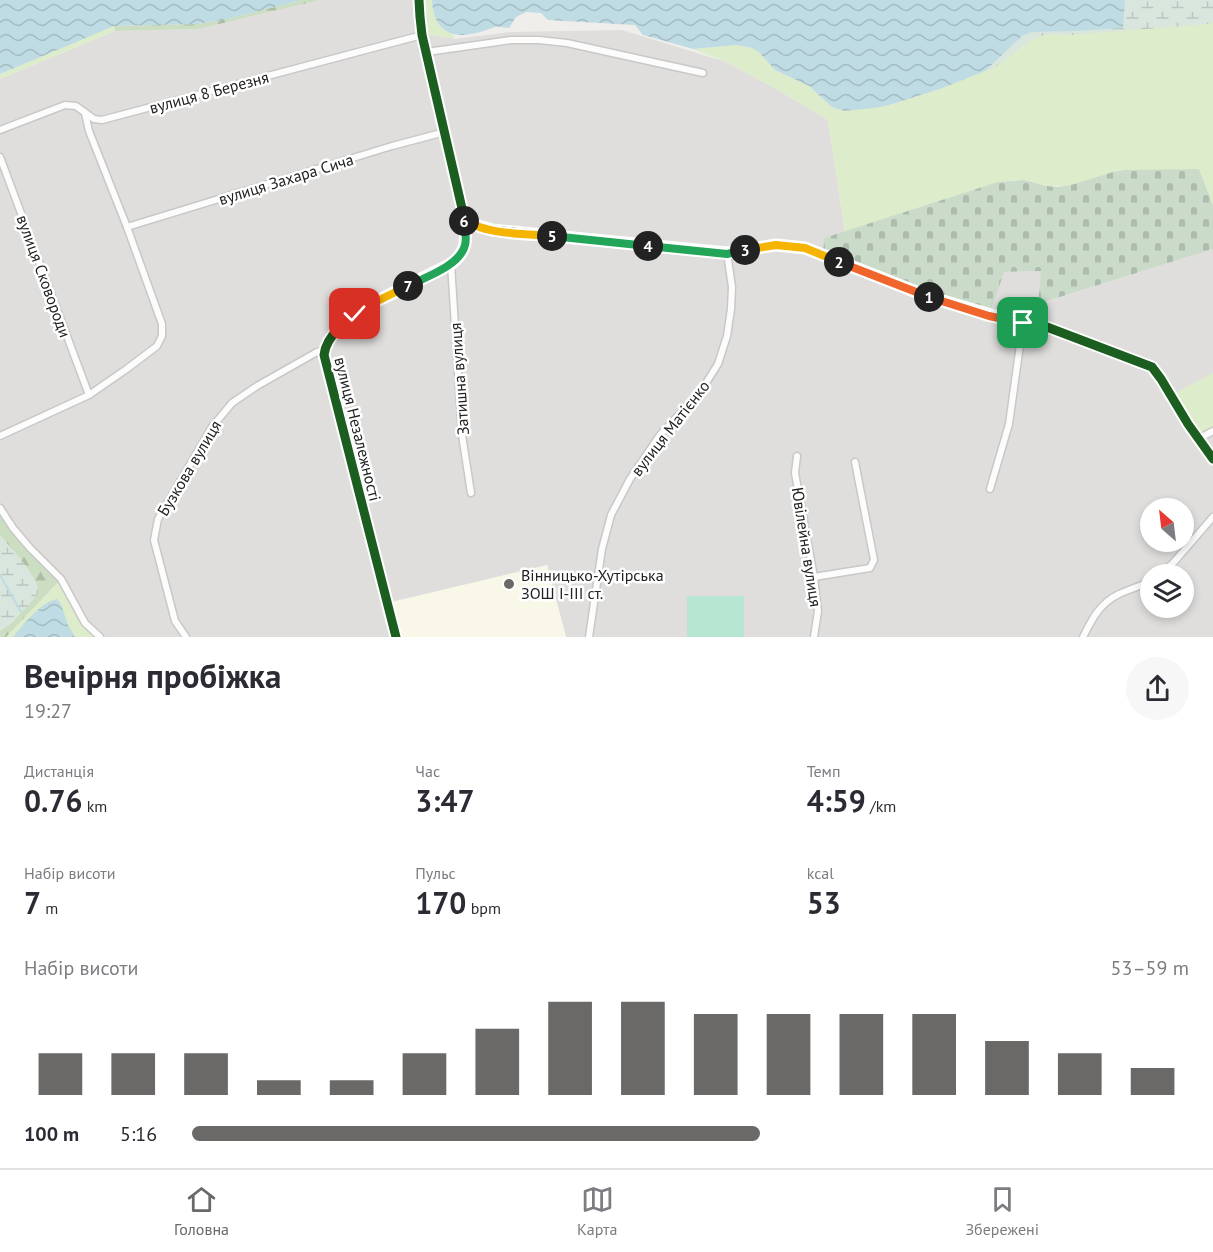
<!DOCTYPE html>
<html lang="uk">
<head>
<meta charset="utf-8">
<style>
  body { margin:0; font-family:"PT Sans",sans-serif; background:#f7f7f7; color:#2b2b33; height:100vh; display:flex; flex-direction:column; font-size:22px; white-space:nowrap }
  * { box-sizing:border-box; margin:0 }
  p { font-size:20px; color:#7c7c81 }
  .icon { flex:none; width:33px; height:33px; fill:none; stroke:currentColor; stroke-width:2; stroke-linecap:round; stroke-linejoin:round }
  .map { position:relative; height:637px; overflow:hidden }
  .side { display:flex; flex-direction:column; background:#fff; flex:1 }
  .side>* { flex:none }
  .needle { width:39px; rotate:332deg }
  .tools { position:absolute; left:1140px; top:498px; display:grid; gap:12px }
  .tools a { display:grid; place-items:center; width:54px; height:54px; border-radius:50%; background:#fff; box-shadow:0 3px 9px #0003; font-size:30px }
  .pin { position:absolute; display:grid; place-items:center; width:51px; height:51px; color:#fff; margin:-26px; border-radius:12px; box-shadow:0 3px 9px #0006 }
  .km { position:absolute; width:30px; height:30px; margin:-15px; border-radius:50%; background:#222; color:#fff; font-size:16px; line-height:30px; text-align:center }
  .round { display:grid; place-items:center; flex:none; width:63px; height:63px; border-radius:32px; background:#f7f7f7 }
  .overview { display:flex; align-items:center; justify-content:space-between; height:102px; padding:0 24px }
  h1 { font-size:33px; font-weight:700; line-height:45px }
  .stats { display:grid; grid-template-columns:repeat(3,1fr); gap:9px; height:102px; padding:6px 24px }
  .stats div { display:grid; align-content:center }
  .stats b { font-size:30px; font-weight:700 }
  .stats small { font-size:16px; font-weight:400 }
  .stats p { font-size:16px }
  .chart { height:168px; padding:12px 24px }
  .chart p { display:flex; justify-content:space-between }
  .chart svg { width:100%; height:108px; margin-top:6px; stroke:#6a6968; stroke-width:6 }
  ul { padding:0 24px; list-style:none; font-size:20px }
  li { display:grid; grid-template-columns:96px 72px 1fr; align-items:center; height:45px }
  li i { height:15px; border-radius:8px; background:#6a6968 }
  .tab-bar { display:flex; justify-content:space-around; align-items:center; height:84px; border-top:2px solid #e1e1e2; background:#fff; font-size:16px; color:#7c7c81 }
  .tab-bar a { display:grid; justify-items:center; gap:3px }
  .tab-bar .active { color:#6a6968 }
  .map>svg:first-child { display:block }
  .residential { fill:#dfdedc; fill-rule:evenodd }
  .education { fill:#f8f7e8 }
  .grass { fill:#ddeccb }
  .forest { fill:url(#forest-firs) }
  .wetland { fill:url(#wetland-marsh) }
  .cemetery { fill:url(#cemetery-stones) }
  .pitch { fill:#b7e6d2 }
  .water { fill:url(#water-waves) }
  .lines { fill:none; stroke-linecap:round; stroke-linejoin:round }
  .stream { stroke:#bfdbe3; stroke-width:2 }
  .street-casing { stroke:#c9c8c7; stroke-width:9 }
  .secondary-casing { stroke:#999a82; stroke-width:11 }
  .street { stroke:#fdfcfc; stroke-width:6 }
  .secondary { stroke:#f4f4ed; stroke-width:8 }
  .cycleway-casing { stroke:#fff; stroke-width:13 }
  .cycleway { stroke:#1b5e20; stroke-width:9 }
  .split-1-casing { stroke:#fff; stroke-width:12 }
  .split-2-casing { stroke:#fff; stroke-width:12 }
  .split-3-casing { stroke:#fff; stroke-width:12 }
  .split-4-casing { stroke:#fff; stroke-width:12 }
  .split-5-casing { stroke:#fff; stroke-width:12 }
  .split-6-casing { stroke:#fff; stroke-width:12 }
  .split-7-casing { stroke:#fff; stroke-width:12 }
  .split-8-casing { stroke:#fff; stroke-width:12 }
  .split-1 { stroke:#f0652b; stroke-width:8 }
  .split-2 { stroke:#f0652b; stroke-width:8 }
  .split-3 { stroke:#f5b400; stroke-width:8 }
  .split-4 { stroke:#22a559; stroke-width:8 }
  .split-5 { stroke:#22a559; stroke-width:8 }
  .split-6 { stroke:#f5b400; stroke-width:8 }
  .split-7 { stroke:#22a559; stroke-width:8 }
  .split-8 { stroke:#f5b400; stroke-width:8 }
  .poi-dot { fill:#6a6968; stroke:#fff; stroke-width:2 }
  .labels { text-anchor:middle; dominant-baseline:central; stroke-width:5; stroke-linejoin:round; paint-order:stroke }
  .street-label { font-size:16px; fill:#222; stroke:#fff }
  .poi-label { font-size:16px; fill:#222; stroke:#fff; text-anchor:start }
</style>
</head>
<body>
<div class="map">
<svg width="1213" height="637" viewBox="0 0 1213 637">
  <defs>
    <pattern id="forest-firs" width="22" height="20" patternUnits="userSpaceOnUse" patternTransform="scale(1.5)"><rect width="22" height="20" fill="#cbdec1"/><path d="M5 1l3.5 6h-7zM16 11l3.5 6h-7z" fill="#aebea6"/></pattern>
    <pattern id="wetland-marsh" width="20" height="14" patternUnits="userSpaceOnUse" patternTransform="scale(1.5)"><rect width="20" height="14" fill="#d9e6de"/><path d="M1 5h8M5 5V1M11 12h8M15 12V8" fill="none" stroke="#bac5be"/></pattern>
    <pattern id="cemetery-stones" width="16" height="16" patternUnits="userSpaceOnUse" patternTransform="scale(1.5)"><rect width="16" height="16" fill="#cadbca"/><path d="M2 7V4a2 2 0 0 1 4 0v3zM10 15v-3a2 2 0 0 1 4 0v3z" fill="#adbcad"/></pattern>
    <pattern id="water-waves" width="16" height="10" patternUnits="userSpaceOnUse" patternTransform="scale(1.5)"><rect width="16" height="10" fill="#bfdbe3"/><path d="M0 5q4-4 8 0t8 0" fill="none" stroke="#a4bcc2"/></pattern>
  </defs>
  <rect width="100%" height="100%" fill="#f0eeeb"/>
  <path class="residential" d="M 320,0 L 416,0 L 423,35 L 432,35 L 454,39 L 510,32 L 622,30 L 726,62 L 780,91 L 828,120 L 845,232 L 824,238 L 1004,272 L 1041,271 L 1039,304 L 1213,249 L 1213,637 L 566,637 L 547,565 L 396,637 L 100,637 L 90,629 L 67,589 L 30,548 L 0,508 L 0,79 L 115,31 L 198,29 ZM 1150,508 L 1184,508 L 1184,542 L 1150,542 ZM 1150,574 L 1184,574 L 1184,608 L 1150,608 Z"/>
  <polygon class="education" points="547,565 566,637 396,637 387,603"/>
  <g class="grass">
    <path d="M 419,0 L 432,0 C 433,17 438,28 454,35 L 454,39 L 432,35 L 422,35 Z"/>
    <polygon points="1213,18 1213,205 1199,169 1064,186 1046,186 1024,180 1006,181 989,185 845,232 828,120 780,91 726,62 693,49 736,45 752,48 759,52 775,70 809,86 832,107 844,111 889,105 940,89 985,71 1022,36"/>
    <polygon points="114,25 115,31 0,79 0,74"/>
    <polygon points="1213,373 1213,431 1198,439 1171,395"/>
    <polygon points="61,579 81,616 100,637 6,637"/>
  </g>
  <g class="forest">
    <polygon points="302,0 320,0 198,29 115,31 114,26 198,24 228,19"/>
    <polygon points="0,508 13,528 61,579 6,637 0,637"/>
  </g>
  <g class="wetland">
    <path d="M 1087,0 L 1213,0 L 1213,22 L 1209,24 L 1069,35 C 1062,35 1053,34 1046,35 C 1023,38 1008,65 985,71 L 984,66 L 989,54 Z"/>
    <path d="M 0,535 C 13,551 37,573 39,593 L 11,624 L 0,631 Z"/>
  </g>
  <polygon class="cemetery" points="1199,169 1213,205 1213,249 1038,304 1041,271 1004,272 989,316 949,304 823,255 824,238 998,182 1024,180 1046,186 1058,187 1071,185 1113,172 1126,170"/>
  <rect class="pitch" x="687" y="596" width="57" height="41"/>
  <g class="water">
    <polygon points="0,0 302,0 228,19 198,24 114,26 0,74"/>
    <path d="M 432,0 L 1125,0 L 1123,28 L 1074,31 L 1032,32 L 1022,36 L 985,71 L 940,89 L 889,105 L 874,108 L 844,111 L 832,107 L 809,86 L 775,70 L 759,52 L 752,48 L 736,45 L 693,49 L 643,35 L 635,25 L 548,20 L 541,13 L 526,12 L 516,17 L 509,28 C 504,27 499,27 495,27 C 488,29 482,32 476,33 C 449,40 433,28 432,0 Z"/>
    <path d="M 57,599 L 61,604 L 68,625 L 75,637 L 13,637 C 23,625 41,602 57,599 Z"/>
  </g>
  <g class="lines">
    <polyline class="stream" points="0,575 21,612"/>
    <defs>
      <g id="street">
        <polyline points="427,52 511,40 539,40 567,43 703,73"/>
        <polyline points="0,130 65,105 76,106 94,119 102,120 422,35"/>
        <polyline points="0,157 89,395"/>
        <polyline points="464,217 472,224 492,230 727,253 776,245 805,248 929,297 1011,321 1039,324 1152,367 1161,379 1188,424 1213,459"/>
        <polyline points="127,227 392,146 445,132"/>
        <polyline points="451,264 462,435 471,493"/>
        <polyline points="0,436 89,395 128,368 157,346 162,336 162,324 127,227 89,131 85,113"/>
        <polyline points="1198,439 1213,431"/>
        <polyline points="797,456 795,473 814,577 818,611 814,637"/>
        <polyline points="990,489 1009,424 1023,323"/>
        <polyline points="0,508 13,528 30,548 61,579 85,623 100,637"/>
        <polyline points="1161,574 1174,562 1213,517"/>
        <polyline points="814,577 870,568 874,560 855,462"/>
        <polyline points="186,637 175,621 154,540 158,519 212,427 232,403 257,386 317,352 324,350"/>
        <path d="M 396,637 L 324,355 C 326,335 350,316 367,306 L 451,264 C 469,250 466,238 464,217 L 422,35 L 420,17"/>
        <polyline points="589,637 602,549 611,515 630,479 660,435 701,391 718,364 727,336 731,309 732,287 727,253"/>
        <path d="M 1083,637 C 1092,619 1100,603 1119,594 C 1130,589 1141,586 1150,581"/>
      </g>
      <polyline id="secondary" points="419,0 420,17"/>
    </defs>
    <use href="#street" class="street-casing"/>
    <use href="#secondary" class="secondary-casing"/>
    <use href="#street" class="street"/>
    <use href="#secondary" class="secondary"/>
    <defs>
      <g id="cycleway">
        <polyline points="464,217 472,224 492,230 727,253 776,245 805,248 929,297 1011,321 1039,324 1152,367 1161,379 1188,424 1213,459"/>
        <path d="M 396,637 L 324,355 C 326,335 350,316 367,306 L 451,264 C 469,250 466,238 464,217 L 422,35 L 420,17 L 419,0"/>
      </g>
    </defs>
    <use href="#cycleway" class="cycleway-casing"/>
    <use href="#cycleway" class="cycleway"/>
  </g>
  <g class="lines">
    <defs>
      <polyline id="split-1" points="929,297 989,316 1023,323"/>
      <polyline id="split-2" points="839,262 929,297"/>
      <polyline id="split-3" points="745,250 776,245 805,248 839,262"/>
      <polyline id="split-4" points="648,246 727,254 745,250"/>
      <polyline id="split-5" points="552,236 648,246"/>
      <path id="split-6" d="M 464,221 L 464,217 C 478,235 529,234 552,236"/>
      <path id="split-7" d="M 408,286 C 425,277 460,266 465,245 C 467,238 465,229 464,221"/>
      <polyline id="split-8" points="355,314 367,306 408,286"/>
    </defs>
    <use href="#split-1" class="split-1-casing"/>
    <use href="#split-2" class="split-2-casing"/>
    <use href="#split-3" class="split-3-casing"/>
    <use href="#split-4" class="split-4-casing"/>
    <use href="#split-5" class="split-5-casing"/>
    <use href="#split-6" class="split-6-casing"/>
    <use href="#split-7" class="split-7-casing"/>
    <use href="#split-8" class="split-8-casing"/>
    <use href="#split-1" class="split-1"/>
    <use href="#split-2" class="split-2"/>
    <use href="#split-3" class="split-3"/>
    <use href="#split-4" class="split-4"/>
    <use href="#split-5" class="split-5"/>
    <use href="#split-6" class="split-6"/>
    <use href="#split-7" class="split-7"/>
    <use href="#split-8" class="split-8"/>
  </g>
  <circle class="poi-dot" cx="509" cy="584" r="6"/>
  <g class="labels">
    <g class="street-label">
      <text transform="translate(209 92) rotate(-15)">вулиця 8 Березня</text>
      <text transform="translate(286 179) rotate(-17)">вулиця Захара Сича</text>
      <text transform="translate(44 276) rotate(70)">вулиця Сковороди</text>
      <text transform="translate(459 379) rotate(-94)">Затишна вулиця</text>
      <text transform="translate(670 428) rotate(-52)">вулиця Матієнко</text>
      <text transform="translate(358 429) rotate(76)">вулиця Незалежності</text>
      <text transform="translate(189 468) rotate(-59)">Бузкова вулиця</text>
      <text transform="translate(807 547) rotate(81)">Ювілейна вулиця</text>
    </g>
    <g class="poi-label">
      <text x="521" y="575">Вінницько-Хутірська<tspan x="521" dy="18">ЗОШ І-ІІІ ст.</tspan></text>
    </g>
  </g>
</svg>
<div class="tools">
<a><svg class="needle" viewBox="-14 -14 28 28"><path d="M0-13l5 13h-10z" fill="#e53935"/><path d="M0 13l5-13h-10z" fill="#7c7c81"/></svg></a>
<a><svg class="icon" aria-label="layers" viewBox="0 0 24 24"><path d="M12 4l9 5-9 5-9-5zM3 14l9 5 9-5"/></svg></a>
</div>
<div class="pin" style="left:1023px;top:323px;background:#1e9e55"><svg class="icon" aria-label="arrive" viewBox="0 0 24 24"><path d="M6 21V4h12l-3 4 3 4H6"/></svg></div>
<div class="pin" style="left:355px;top:314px;background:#d93025"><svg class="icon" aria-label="check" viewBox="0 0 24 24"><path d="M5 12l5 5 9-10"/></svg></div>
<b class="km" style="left:929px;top:297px">1</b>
<b class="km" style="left:839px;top:262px">2</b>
<b class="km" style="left:745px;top:250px">3</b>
<b class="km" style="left:648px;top:246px">4</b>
<b class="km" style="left:552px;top:236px">5</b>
<b class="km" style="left:464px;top:221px">6</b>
<b class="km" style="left:408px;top:286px">7</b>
</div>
<section class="side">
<div class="overview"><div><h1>Вечірня пробіжка</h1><p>19:27</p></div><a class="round"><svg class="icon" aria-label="share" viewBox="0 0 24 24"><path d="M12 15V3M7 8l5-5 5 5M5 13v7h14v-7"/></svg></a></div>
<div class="stats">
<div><p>Дистанція</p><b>0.76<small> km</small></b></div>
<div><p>Час</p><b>3:47</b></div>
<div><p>Темп</p><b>4:59<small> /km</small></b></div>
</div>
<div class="stats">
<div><p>Набір висоти</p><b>7<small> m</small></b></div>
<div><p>Пульс</p><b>170<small> bpm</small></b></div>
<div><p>kcal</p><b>53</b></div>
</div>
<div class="chart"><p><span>Набір висоти</span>53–59 m</p>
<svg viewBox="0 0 160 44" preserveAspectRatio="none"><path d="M5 44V27M15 44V27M25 44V27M35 44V38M45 44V38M55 44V27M65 44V17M75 44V6M85 44V6M95 44V11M105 44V11M115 44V11M125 44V11M135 44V22M145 44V27M155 44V33"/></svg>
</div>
<ul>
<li><b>100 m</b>5:16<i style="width:57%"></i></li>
</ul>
</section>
<nav class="tab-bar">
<a class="active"><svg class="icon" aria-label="home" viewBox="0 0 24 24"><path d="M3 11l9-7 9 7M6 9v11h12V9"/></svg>Головна</a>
<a><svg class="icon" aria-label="map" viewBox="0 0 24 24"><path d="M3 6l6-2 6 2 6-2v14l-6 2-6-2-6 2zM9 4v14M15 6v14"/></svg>Карта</a>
<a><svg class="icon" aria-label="saved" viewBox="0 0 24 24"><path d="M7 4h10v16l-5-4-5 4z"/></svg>Збережені</a>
</nav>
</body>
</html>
